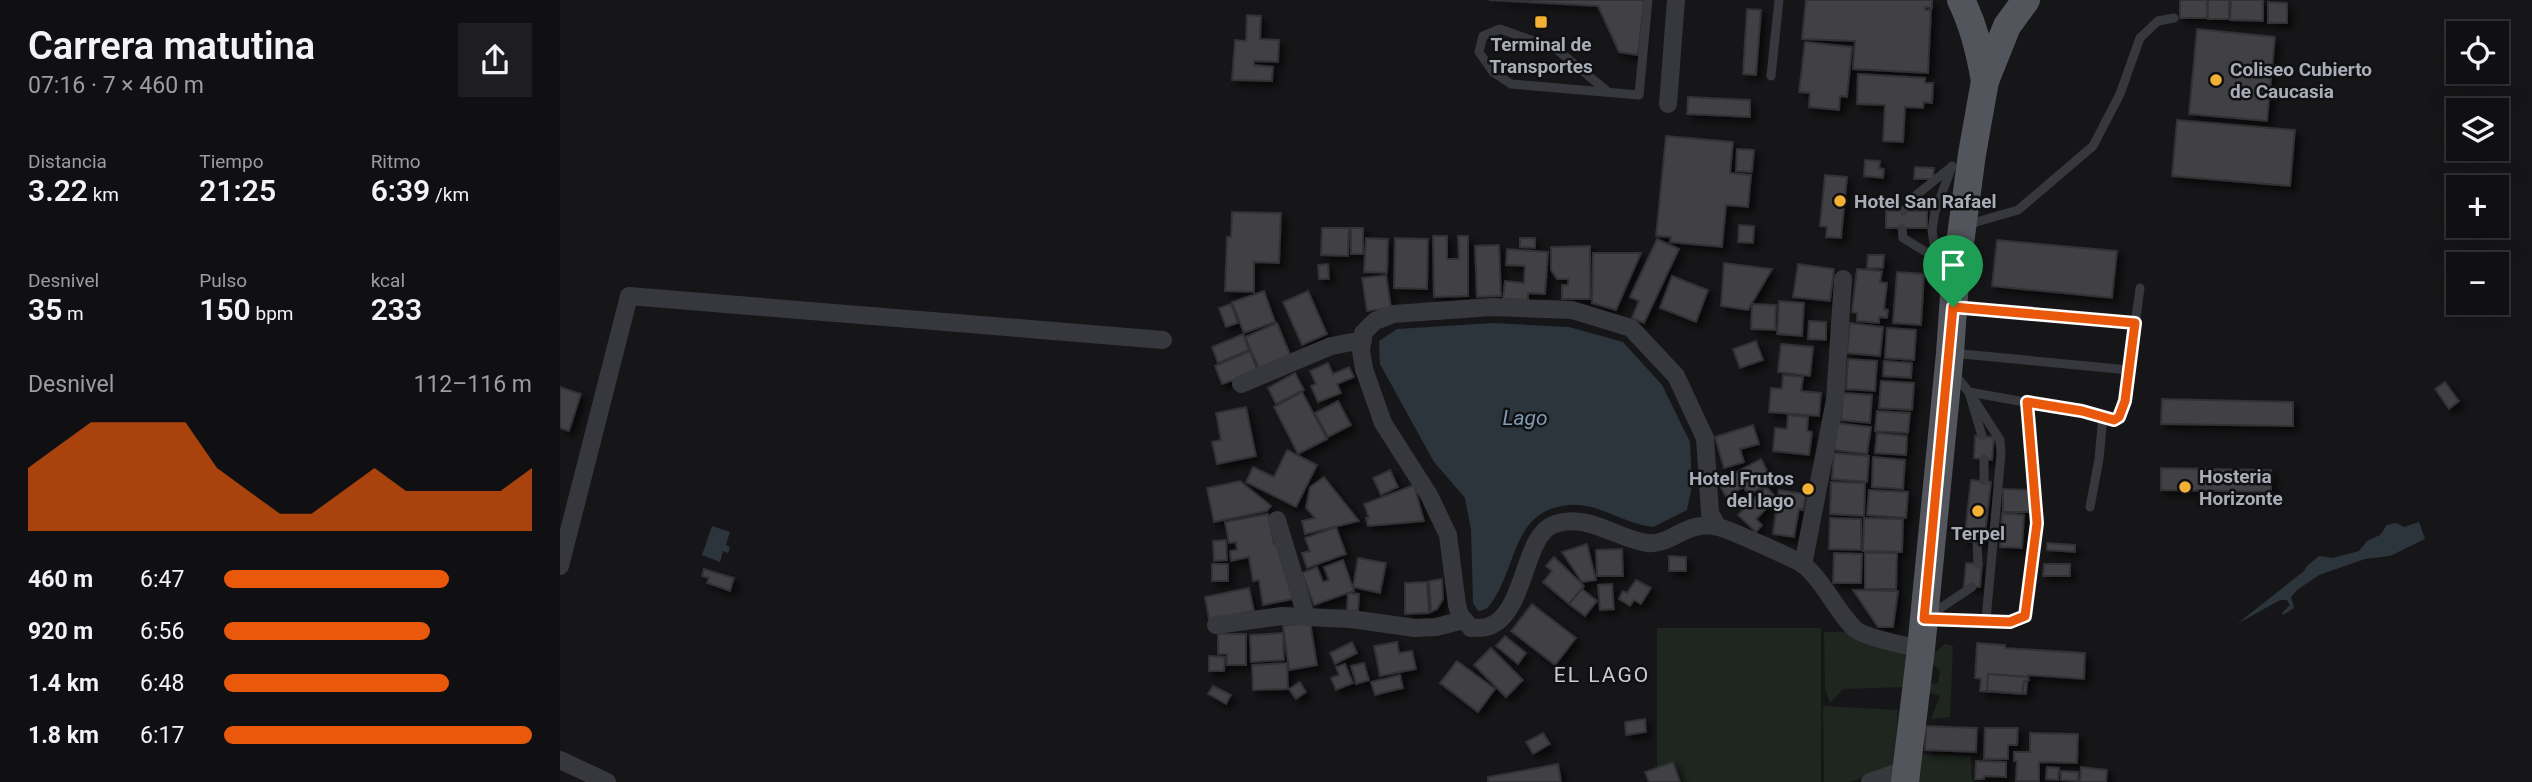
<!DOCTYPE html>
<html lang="es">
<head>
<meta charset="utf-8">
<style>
  body { margin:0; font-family:Roboto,sans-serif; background:#1e1e20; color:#f1f3f6; height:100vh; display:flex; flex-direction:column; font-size:26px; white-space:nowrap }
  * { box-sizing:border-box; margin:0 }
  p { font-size:23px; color:#9c9d9f }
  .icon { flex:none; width:38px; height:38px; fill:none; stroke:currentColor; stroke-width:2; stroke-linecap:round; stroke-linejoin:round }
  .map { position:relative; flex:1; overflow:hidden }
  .side { display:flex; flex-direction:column; background:#101012; width:560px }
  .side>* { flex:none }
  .fabs { position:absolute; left:1886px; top:21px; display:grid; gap:14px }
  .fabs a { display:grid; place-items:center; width:63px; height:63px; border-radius:0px; background:#101012; box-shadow:0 7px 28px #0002,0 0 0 2px #303032; font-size:35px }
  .pin { position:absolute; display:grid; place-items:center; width:60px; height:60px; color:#fff; margin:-72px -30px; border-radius:50% 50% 50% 0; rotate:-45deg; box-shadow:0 0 7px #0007 }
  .pin .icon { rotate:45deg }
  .round { display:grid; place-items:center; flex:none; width:74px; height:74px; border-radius:0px; background:#1e1e20 }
  .head { display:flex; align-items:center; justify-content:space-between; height:119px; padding:0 28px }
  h1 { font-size:38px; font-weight:600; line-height:52px }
  .figures { display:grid; grid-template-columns:repeat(3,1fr); gap:10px; height:119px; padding:7px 28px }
  .figures div { display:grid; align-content:center }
  .figures b { font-size:30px; font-weight:600 }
  .figures small { font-size:19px; font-weight:400 }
  .figures p { font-size:19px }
  .chart { height:196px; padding:14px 28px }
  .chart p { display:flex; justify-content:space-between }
  .chart svg { width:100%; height:126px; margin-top:7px; fill:#ea580c; opacity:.7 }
  ul { padding:0 28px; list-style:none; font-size:23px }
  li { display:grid; grid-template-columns:112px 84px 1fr; align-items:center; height:52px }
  li i { height:18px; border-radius:9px; background:#ea580c }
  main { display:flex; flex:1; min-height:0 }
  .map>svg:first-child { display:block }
  .green { fill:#1e261f }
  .water { fill:#2c353c }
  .building { fill:#404145; stroke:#303034; stroke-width:2; filter:url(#shadow) }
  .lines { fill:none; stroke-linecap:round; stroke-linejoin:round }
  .service { stroke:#37383d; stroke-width:9 }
  .minor { stroke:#37383d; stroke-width:18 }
  .primary { stroke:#53555c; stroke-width:28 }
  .route-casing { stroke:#fff; stroke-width:14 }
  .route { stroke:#ea580c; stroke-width:9 }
  .poi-dot { fill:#f2b134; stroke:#111113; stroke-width:2.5 }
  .labels { text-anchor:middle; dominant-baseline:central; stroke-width:5; stroke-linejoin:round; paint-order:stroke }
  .poi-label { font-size:19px; font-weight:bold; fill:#a8adb8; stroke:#111113; text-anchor:start }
  .water-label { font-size:21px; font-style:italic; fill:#7f9bb3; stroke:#111113 }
  .neighbourhood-label { font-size:21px; letter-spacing:2px; fill:#c9ccd4; stroke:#111113 }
</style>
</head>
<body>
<main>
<section class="side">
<div class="head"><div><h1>Carrera matutina</h1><p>07:16 · 7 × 460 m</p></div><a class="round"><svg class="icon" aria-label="share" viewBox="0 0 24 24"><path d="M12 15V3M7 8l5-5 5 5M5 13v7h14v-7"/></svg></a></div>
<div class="figures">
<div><p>Distancia</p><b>3.22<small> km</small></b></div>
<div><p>Tiempo</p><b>21:25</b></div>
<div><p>Ritmo</p><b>6:39<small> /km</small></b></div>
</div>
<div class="figures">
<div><p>Desnivel</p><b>35<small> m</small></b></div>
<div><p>Pulso</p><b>150<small> bpm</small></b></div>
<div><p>kcal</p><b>233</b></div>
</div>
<div class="chart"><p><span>Desnivel</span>112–116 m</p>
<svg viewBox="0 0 160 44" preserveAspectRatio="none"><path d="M0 44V22L10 14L20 6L30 6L40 6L50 6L60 22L70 30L80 38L90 38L100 30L110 22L120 30L130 30L140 30L150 30L160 22V44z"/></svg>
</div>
<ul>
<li><b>460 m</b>6:47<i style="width:73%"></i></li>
<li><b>920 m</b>6:56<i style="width:67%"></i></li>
<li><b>1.4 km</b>6:48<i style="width:73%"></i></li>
<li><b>1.8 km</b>6:17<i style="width:100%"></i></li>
</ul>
</section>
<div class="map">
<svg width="1972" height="782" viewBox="0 0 1972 782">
  <defs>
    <filter id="shadow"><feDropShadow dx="5" dy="5" stdDeviation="3.5" flood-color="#0009"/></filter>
  </defs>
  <rect width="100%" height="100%" fill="#161618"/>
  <g class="green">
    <rect x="1097" y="628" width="164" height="154"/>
    <polygon points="1325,631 1349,660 1344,687 1283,689 1270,703 1265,689 1264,632"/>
    <polygon points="1385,644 1393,646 1390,717 1371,719 1380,696 1366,692 1366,684 1378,683 1380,671 1372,663 1373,654"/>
    <polygon points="1263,706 1338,710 1334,767 1290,782 1264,782"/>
    <polygon points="1364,754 1411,756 1412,780 1415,782 1355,782 1354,763"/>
  </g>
  <g class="water">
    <path d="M 933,323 L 1009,327 L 1063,342 L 1102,385 L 1130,442 L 1132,485 L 1127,510 L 1093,527 C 1064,524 1039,503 1010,505 C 954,509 958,561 934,599 C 929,607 927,610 918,611 L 913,603 L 911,530 L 905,498 L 874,462 L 820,364 L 819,341 L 837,329 Z"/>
    <polygon points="1859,522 1865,539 1830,556 1805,559 1759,575 1737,590 1731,597 1734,608 1723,615 1722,613 1730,605 1727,600 1720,600 1677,624 1744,571 1747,566 1759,556 1773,558 1799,551 1807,541 1820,535 1827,525 1836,523 1844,527"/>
    <polygon points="152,526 170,532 166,545 170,547 168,553 163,551 160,562 142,555"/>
  </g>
  <g class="building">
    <polygon points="929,0 1084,0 1078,55 1059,52 1038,6"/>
    <polygon points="1246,0 1372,0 1372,8 1365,7 1365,10 1371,10 1368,73 1293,69 1295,41 1242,39"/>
    <rect x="1620" y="0" width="27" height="18"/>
    <rect x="1648" y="0" width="21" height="19"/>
    <polygon points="1671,0 1703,0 1703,21 1670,20"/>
    <polygon points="1708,2 1727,3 1727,23 1708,23"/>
    <polygon points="1187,9 1201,10 1196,75 1183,74"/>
    <polygon points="687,15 701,16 700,39 719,40 718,62 694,61 694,65 713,67 712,81 672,80 675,40 686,41"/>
    <polygon points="1637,29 1715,37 1707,121 1629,114"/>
    <polygon points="1245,42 1292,47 1287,97 1280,96 1279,110 1249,107 1250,93 1239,92"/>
    <polygon points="1298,74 1365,78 1365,83 1373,83 1372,103 1364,102 1363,108 1345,107 1343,142 1323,141 1325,105 1297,104"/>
    <polygon points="1128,97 1190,100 1190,117 1127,114"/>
    <polygon points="1617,120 1735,130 1730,186 1612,176"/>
    <polygon points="1106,136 1173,142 1170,173 1191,175 1188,207 1166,205 1162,247 1110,242 1111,237 1096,236"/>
    <polygon points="1177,149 1194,150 1192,172 1176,171"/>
    <polygon points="1305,160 1320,161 1319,168 1324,169 1323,178 1304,176"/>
    <polygon points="1355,167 1374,168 1373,179 1354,179"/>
    <polygon points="1265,175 1287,177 1281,238 1266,237 1267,227 1260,226"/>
    <rect x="1326" y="211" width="41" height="17"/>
    <polygon points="672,212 721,213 719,263 694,262 694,292 665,291 667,237 671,237"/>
    <polygon points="1179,225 1194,226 1193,243 1178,242"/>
    <polygon points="762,228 789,228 788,256 761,255"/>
    <rect x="791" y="228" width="12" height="26"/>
    <polygon points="873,236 887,236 887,259 899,259 898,236 908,236 908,296 874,297"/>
    <polygon points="806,238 828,239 827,273 804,272"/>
    <polygon points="835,238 868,239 867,289 834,288"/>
    <polygon points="960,238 975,238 975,248 960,247"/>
    <polygon points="1097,239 1119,249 1084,323 1072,318 1079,301 1070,297"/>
    <polygon points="1437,240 1557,251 1552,298 1432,286"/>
    <polygon points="939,245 941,296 917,297 915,246"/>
    <polygon points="1030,246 1030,299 1002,299 1002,285 1008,285 1008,279 997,279 991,270 991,247"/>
    <polygon points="947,249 988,252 985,294 968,293 968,300 943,299 945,281 964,283 965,266 946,265"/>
    <polygon points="1033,253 1081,253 1056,310 1032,303"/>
    <polygon points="1308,255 1324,255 1323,268 1307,268"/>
    <polygon points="1164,263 1212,269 1188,310 1161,306"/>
    <polygon points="768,264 769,279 759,279 758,265"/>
    <polygon points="1238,264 1274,269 1270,301 1233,297"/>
    <polygon points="1297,269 1322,271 1320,282 1327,283 1324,309 1328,310 1327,318 1319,317 1319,323 1297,321 1297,313 1292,312"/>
    <polygon points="1337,272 1364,274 1361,325 1333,323"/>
    <polygon points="826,275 831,308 807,311 802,278"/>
    <polygon points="1112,276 1148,290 1136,322 1100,308"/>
    <polygon points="704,291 715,322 684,333 672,302"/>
    <polygon points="748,291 767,334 742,345 723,302"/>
    <polygon points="1219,301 1244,303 1242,336 1217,334"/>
    <polygon points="671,304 678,323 666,327 659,308"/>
    <polygon points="1192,304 1216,305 1215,330 1191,329"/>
    <polygon points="1249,321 1266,322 1266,340 1248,339"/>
    <polygon points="717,323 731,357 700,371 685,337"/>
    <polygon points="1290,323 1323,327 1320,356 1287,353"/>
    <polygon points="1327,328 1356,330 1354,360 1325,358"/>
    <polygon points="683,334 689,350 658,363 652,347"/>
    <polygon points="1196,341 1203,360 1180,368 1173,349"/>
    <polygon points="1221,344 1253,347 1250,376 1218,372"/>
    <polygon points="690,351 698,372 662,384 655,366"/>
    <polygon points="1288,359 1317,361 1315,391 1286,389"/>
    <polygon points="1324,361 1352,363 1351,378 1323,376"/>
    <polygon points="768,363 773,374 789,367 794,377 777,384 781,393 758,402 751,386 756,384 750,371"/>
    <polygon points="735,373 744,390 716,404 708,388"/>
    <polygon points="1223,375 1243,377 1241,391 1261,393 1259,416 1209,412 1211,388 1222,389"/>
    <polygon points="1321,381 1354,383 1352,410 1319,408"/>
    <polygon points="1885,382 1899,401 1889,409 1875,389"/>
    <polygon points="0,387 21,394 9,431 0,428"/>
    <polygon points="742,392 767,439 738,454 714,407"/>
    <polygon points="1283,393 1312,395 1310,423 1281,420"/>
    <polygon points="1602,399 1733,402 1733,426 1601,424"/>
    <polygon points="778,401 791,425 768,437 755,413"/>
    <polygon points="686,407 696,456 657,464 652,442 661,440 656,413"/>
    <polygon points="1317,411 1350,413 1348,433 1315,431"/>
    <polygon points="1228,415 1248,417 1247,431 1252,432 1249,455 1213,451 1215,428 1227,429"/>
    <polygon points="1277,423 1311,427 1307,454 1274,450"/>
    <polygon points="1193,425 1199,444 1180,449 1184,462 1164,468 1155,437"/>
    <polygon points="1317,433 1347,436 1346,455 1315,453"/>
    <polygon points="1415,436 1434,437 1432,460 1414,458"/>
    <polygon points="727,450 757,465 736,507 686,482 693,467 714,477"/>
    <polygon points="1274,453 1309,456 1307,482 1272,479"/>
    <polygon points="1313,457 1345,460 1343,489 1312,487"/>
    <polygon points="1201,459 1213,482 1188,495 1184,487 1166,497 1158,482"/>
    <polygon points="1601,468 1711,470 1711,492 1601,490"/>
    <polygon points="830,470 838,487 821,495 813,478"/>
    <polygon points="764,477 799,521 745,534 742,521 755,518 746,508 750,487"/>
    <polygon points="1411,480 1431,482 1424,543 1404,541"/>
    <polygon points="680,481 711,506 707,511 654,522 647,488"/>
    <polygon points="1271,482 1305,483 1304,516 1270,514"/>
    <polygon points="854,485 864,521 808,526 806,518 809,518 804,504"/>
    <polygon points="1206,487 1217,498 1196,519 1202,525 1196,532 1178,515"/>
    <polygon points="1443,489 1469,490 1469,512 1443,512"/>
    <polygon points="1219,490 1246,494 1243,510 1239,509 1234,537 1213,534"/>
    <polygon points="1309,490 1348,492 1346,518 1307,515"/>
    <polygon points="1442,513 1464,515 1462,548 1440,547"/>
    <polygon points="708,514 714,544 723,542 733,599 703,605 699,580 693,581 689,557 671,561 670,551 677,550 676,542 669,543 665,522"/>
    <polygon points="1270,518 1301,519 1301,550 1269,549"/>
    <polygon points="1304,518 1343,519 1342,552 1303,551"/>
    <polygon points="776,527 786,554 747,568 742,553 750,551 745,538"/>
    <polygon points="666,540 667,560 654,561 653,541"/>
    <polygon points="1487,543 1515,545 1515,552 1487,550"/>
    <polygon points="1027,544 1036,580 1022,582 1002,552"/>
    <polygon points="1062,549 1063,576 1037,576 1036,550"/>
    <polygon points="1274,553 1302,554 1301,583 1273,583"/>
    <polygon points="1305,553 1337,553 1336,589 1305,589"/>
    <polygon points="1109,556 1126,557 1126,571 1109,571"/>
    <polygon points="994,557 1024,586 1009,604 983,582 992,571 986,566"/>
    <polygon points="798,558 826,563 820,593 793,587"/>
    <polygon points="783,560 794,591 754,605 742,573 757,567 763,582 769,580 764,567"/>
    <polygon points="1406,563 1422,564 1420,587 1404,586"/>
    <rect x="652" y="564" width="16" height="17"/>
    <polygon points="1484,564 1510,564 1510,576 1483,576"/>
    <polygon points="144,569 174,578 170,591 147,583 149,578 142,576"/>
    <polygon points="882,579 883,599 877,609 871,612 869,581"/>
    <polygon points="1076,580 1091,588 1081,604 1074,600 1070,606 1059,599 1063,591 1067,593"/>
    <polygon points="867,582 869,613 845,614 845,583"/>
    <polygon points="1052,584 1054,609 1040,610 1038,585"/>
    <polygon points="689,588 694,611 649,619 645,597"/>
    <polygon points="1022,589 1037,601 1025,616 1009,604"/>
    <polygon points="1293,590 1338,591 1333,627 1318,627"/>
    <polygon points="788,593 799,594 798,611 787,610"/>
    <polygon points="972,604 1016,638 995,665 951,631"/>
    <polygon points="750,622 757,665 729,670 723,626"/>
    <polygon points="723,633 724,660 691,662 690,635"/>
    <polygon points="658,634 686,634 686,665 667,665 667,654 658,654"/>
    <polygon points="945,636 966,653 958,664 936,646"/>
    <polygon points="792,642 797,653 775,664 770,653"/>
    <polygon points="837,642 839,653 852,651 856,669 820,676 814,646"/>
    <polygon points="1417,643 1445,645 1445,648 1525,653 1524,679 1468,675 1466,694 1420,691 1421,679 1415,678"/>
    <polygon points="931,648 963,680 946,697 914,665"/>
    <polygon points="649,656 665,657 664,671 649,671"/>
    <polygon points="897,661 935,689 918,712 880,683"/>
    <polygon points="727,663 728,689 693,690 692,665"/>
    <polygon points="804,663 809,680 796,684 791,666"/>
    <polygon points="785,664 793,683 776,690 771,678 779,675 776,667"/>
    <polygon points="1428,674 1468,677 1469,680 1464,681 1462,694 1427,691"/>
    <polygon points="840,675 843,688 815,695 811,682"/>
    <polygon points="740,682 746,692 736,699 729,689"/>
    <polygon points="653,686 671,695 666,704 648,694"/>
    <polygon points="1085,719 1086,732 1066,735 1065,722"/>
    <polygon points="1366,726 1417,728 1416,752 1365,750"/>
    <polygon points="1425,728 1458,728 1457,745 1448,745 1448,759 1424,759"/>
    <polygon points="983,733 990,744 973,754 966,742"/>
    <polygon points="1470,733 1518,734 1517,763 1479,762 1479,781 1456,781 1457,761 1454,761 1454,752 1470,752"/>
    <polygon points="1416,761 1446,762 1446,777 1424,776 1424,779 1415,779"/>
    <polygon points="1113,762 1120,782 1089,782 1085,772"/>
    <polygon points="998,764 1001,782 928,782 928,777"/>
    <polygon points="1487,767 1499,768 1498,780 1486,779"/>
    <polygon points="1521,767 1547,770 1546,782 1520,782"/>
    <polygon points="1501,771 1518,772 1518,781 1501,780"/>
  </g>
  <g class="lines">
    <g class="service">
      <polyline points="1211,76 1219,0"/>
      <polyline points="1047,91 996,49 940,29 923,36 919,52 933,72 951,84 1079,95 1088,0"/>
      <polyline points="1344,211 1355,196 1390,168"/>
      <polyline points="1406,225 1458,210 1533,146 1560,94 1580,38 1598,21 1614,18"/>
      <polyline points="1342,228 1343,238 1376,258 1390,276"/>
      <polyline points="1376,258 1372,230 1375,212 1392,166"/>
      <polyline points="1395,307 1575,323"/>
      <polyline points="1392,353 1569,370"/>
      <polyline points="1394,374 1409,392 1422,436"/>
      <polyline points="1409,392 1440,440 1441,454 1426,620"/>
      <polyline points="1409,392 1543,416 1539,459 1530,507"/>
      <polyline points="1543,416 1554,420 1563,412 1580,288"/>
      <polyline points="1424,459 1424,481"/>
      <polyline points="1417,542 1418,564"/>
      <polyline points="1412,587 1364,619 1450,622 1465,616 1477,523 1467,402"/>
    </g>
    <g class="minor">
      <polyline points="1108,104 1116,0"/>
      <polyline points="681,384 771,346 803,340"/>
      <polyline points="717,520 746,616"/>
      <path d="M 1157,526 L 1150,513 L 1145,438 L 1116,376 L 1071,328 L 1012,310 L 932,307 L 833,314 L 815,321 L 803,333 L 801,350 L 804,369 L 823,423 L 869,495 L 888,535 L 897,605 L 900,615 L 911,628 C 916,628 922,628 927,627 C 967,615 962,534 995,524 C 1028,513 1055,538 1087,543 C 1111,546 1127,519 1158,527 C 1168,529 1238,560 1245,566 C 1265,583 1276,611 1295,629 C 1303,637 1347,646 1361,649"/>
      <polyline points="1243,565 1275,400 1283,279"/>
      <polyline points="0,566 69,296 603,340"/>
      <polyline points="656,625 722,616 791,619 855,628 876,627 904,620"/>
      <polyline points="0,760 47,782"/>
      <polyline points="1310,782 1345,770"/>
    </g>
    <g class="primary">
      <path d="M 1401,0 C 1414,26 1420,52 1425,81"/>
      <polyline points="1345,782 1361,649 1390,353 1395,281 1412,154 1425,81 1447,26 1466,0"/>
    </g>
  </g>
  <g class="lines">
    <defs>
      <polygon id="route" points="1393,307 1575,323 1565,401 1559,417 1554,420 1522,411 1467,402 1477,523 1465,616 1450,622 1364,619"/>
    </defs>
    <use href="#route" class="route-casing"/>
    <use href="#route" class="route"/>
  </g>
  <g class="poi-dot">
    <rect x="974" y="15" width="14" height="14" rx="3.5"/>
    <circle cx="1656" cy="80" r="7"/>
    <circle cx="1280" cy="201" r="7"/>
    <circle cx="1625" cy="487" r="7"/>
    <circle cx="1248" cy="489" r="7"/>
    <circle cx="1418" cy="511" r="7"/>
  </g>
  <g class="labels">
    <g class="poi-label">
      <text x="981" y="44" text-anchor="middle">Terminal de<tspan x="981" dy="22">Transportes</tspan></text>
      <text x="1670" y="69">Coliseo Cubierto<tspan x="1670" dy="22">de Caucasia</tspan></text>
      <text x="1294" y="201">Hotel San Rafael</text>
      <text x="1639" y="476">Hosteria<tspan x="1639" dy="22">Horizonte</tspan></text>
      <text x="1234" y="478" text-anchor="end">Hotel Frutos<tspan x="1234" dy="22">del lago</tspan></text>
      <text x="1418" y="533" text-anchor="middle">Terpel</text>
    </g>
    <g class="water-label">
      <text x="965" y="418">Lago</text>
    </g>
    <g class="neighbourhood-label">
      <text x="1042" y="675">EL LAGO</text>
    </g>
  </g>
</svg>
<div class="fabs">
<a><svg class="icon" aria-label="locate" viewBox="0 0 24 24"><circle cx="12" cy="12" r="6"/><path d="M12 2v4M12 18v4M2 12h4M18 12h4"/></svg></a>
<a><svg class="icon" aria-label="layers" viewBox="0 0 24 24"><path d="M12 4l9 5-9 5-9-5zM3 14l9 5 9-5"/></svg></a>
<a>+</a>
<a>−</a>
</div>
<div class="pin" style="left:1393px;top:307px;background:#1e9e55"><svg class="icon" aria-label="arrive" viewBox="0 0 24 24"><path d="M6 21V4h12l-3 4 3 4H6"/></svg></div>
</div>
</main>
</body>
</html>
